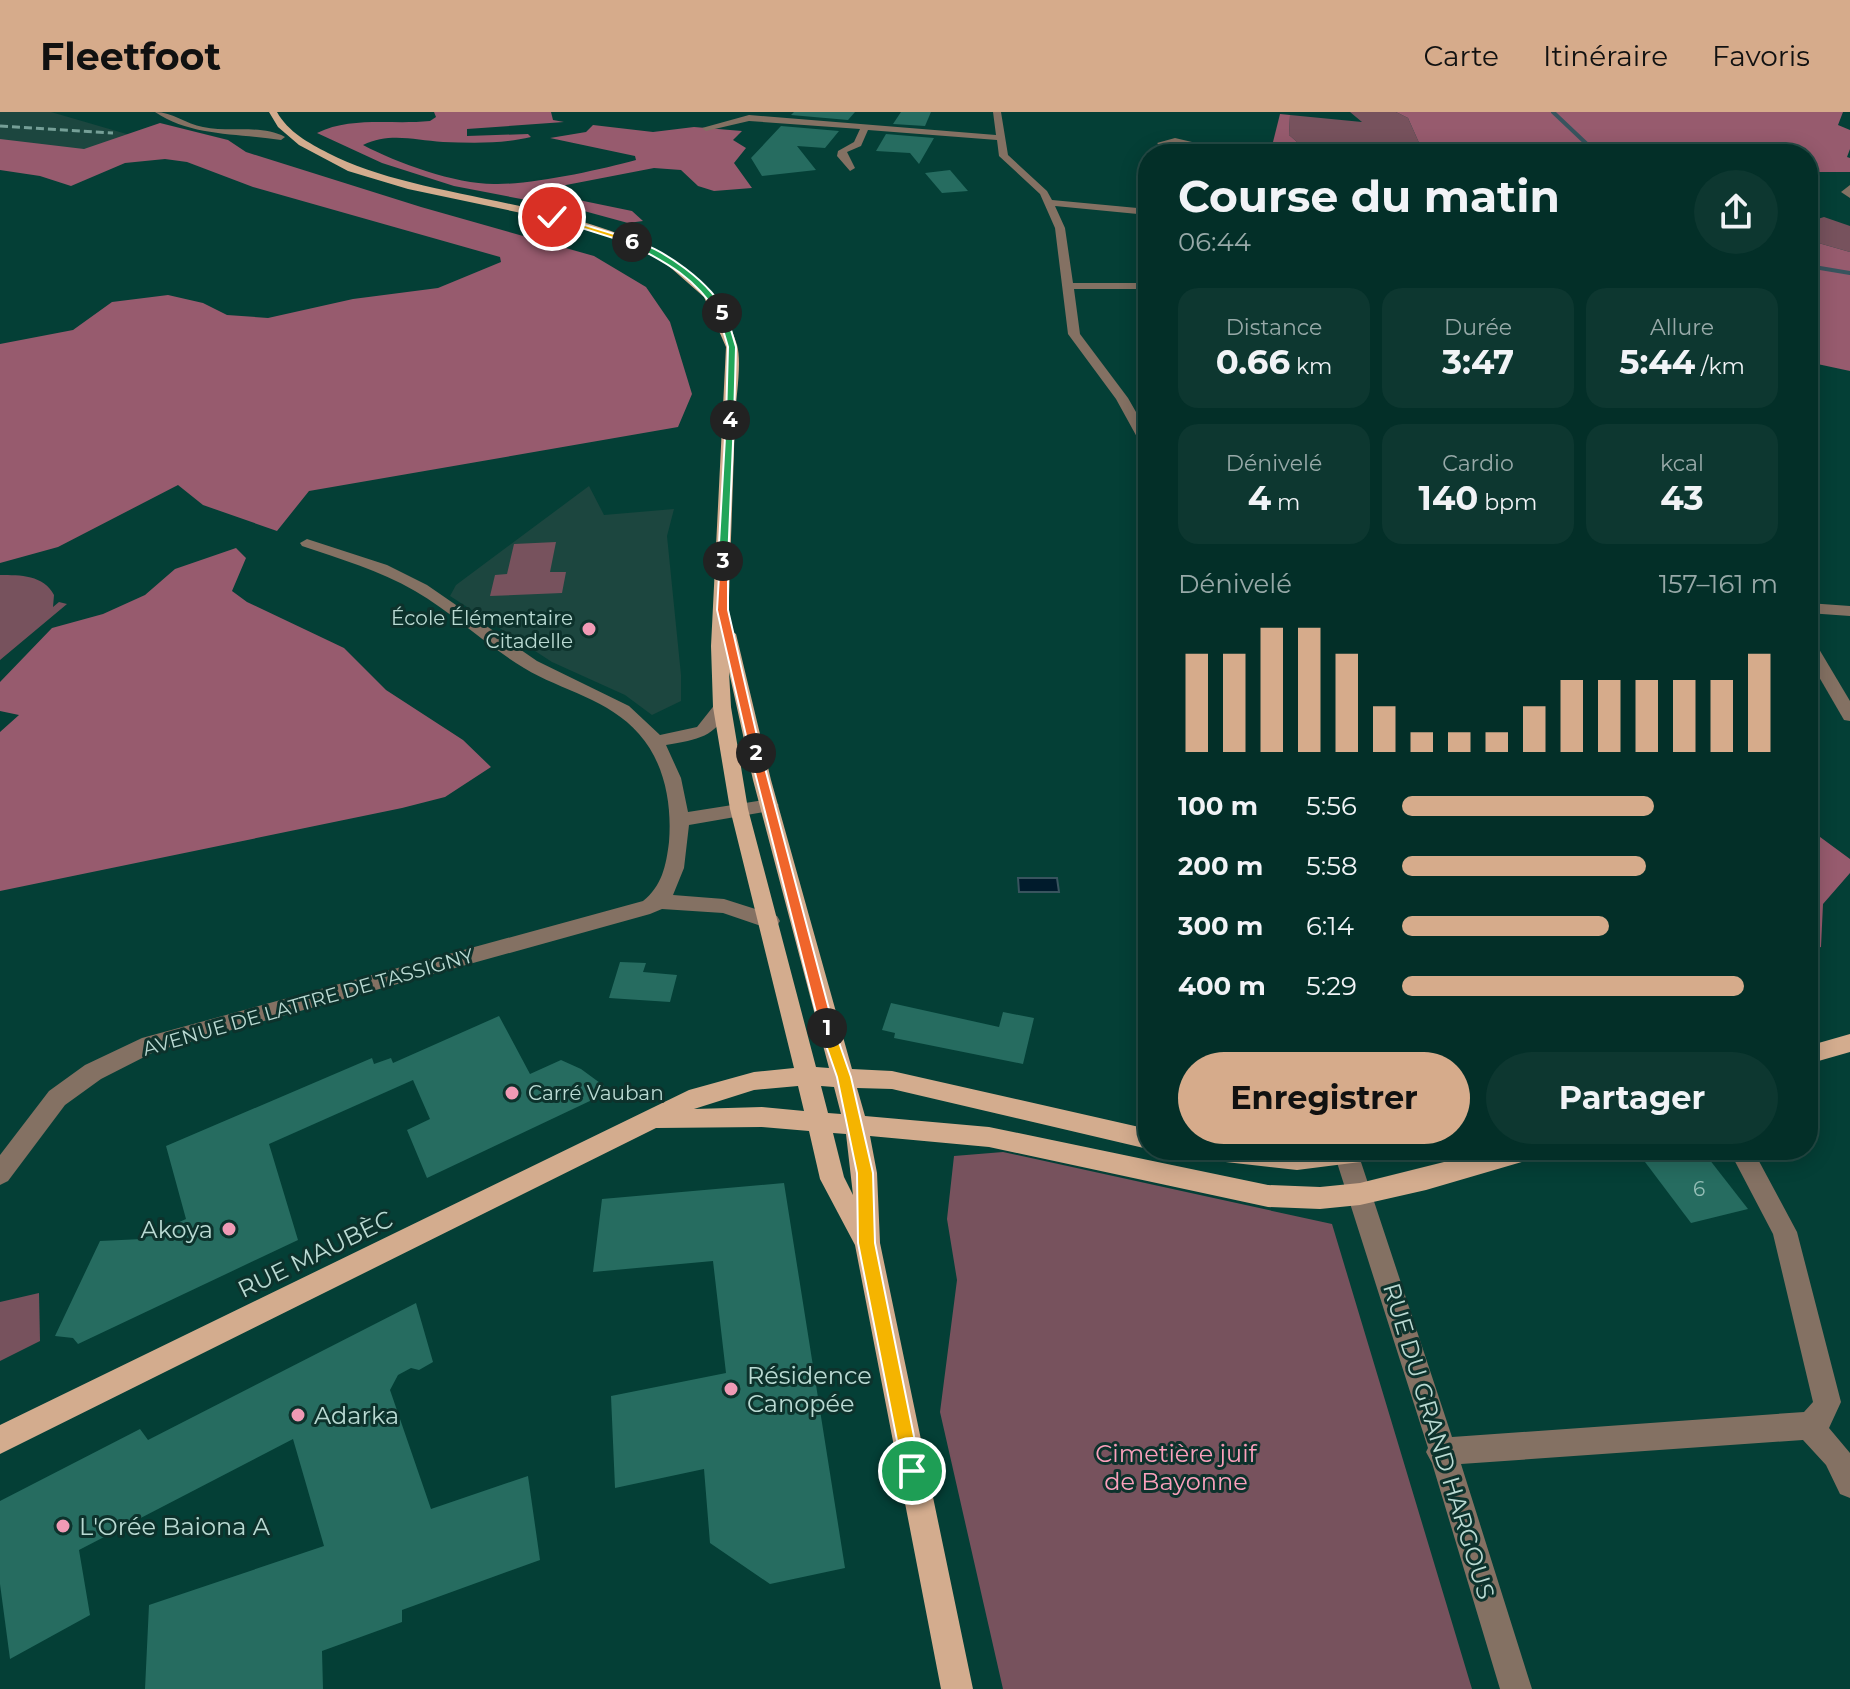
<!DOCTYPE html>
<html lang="fr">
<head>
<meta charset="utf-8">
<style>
  body { margin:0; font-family:Montserrat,sans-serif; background:#0d3730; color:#f1f3f6; height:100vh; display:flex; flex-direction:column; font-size:30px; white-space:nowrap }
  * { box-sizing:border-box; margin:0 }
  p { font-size:26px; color:#97a9a8 }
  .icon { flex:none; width:44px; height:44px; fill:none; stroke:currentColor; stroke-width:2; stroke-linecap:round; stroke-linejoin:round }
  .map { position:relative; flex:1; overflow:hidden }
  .drawer { position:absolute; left:1138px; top:32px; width:680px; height:1016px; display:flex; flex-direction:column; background:#032f28; border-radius:32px; box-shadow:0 4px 20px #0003,0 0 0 2px #244a45 }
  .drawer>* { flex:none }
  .pin { position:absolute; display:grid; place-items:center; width:68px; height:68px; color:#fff; margin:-34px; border:4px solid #fff; border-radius:50%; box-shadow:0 2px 8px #0007 }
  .km { position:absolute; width:40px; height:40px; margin:-20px; border-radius:50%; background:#222; color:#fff; font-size:22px; line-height:40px; text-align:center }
  .round { display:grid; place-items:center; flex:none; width:84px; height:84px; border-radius:42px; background:#0d3730 }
  .head { display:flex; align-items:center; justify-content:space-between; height:136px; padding:0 40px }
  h1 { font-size:44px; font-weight:700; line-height:60px }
  .figures { display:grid; grid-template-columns:repeat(3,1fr); gap:12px; height:136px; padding:8px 40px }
  .figures div { display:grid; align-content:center; border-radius:20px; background:#0d3730; text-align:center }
  .figures b { font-size:34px; font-weight:700 }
  .figures small { font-size:22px; font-weight:400 }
  .figures p { font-size:22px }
  .chart { height:224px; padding:16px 40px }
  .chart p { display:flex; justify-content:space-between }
  .chart svg { width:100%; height:144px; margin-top:8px; stroke:#d6ab8b; stroke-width:6 }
  .primary-button { display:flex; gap:16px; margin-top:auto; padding:16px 40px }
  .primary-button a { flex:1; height:92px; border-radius:48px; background:#d6ab8b; color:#111; font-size:32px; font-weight:700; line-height:92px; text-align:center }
  .primary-button a+a { background:#0d3730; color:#f1f3f6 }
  ul { padding:0 40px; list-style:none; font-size:26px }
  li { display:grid; grid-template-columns:128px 96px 1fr; align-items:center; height:60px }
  li i { height:20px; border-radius:10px; background:#d6ab8b }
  header { display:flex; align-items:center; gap:48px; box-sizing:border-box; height:112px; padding:0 40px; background:#d6ab8b; color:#111 }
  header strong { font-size:38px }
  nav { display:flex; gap:44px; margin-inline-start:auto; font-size:28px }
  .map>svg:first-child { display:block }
  .built { fill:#1c463f }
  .green { fill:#77525d }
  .forest { fill:#975b6e }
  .water { fill:#001b2c; stroke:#38545e; stroke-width:2 }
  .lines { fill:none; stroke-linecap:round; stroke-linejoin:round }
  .stream { stroke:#38545e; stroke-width:4 }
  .building { fill:#266c60 }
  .minor { fill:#847163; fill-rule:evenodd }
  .major { fill:#d3ac8e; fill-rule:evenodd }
  .rail { stroke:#759f97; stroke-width:3; stroke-dasharray:8 4; stroke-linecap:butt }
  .split-1 { fill:#f5b400; stroke:#fff; stroke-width:2 }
  .split-2 { fill:#f0652b; stroke:#fff; stroke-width:2 }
  .split-3 { fill:#f0652b; stroke:#fff; stroke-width:2 }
  .split-4 { fill:#22a559; stroke:#fff; stroke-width:2 }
  .split-5 { fill:#22a559; stroke:#fff; stroke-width:2 }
  .split-6 { fill:#22a559; stroke:#fff; stroke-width:2 }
  .split-7 { fill:#f5b400; stroke:#fff; stroke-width:2 }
  .poi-dot { fill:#f09ab5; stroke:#0d322c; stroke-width:3 }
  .labels { text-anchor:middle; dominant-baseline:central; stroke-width:6; stroke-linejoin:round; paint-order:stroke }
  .poi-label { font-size:20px; fill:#badad3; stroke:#0d322c; text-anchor:end }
  .street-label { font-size:20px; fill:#badad3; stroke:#0d322c }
  .near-number-label { font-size:20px; fill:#95beb6 }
  .near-poi-label { font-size:24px; fill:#badad3; stroke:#0d322c; text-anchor:start }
  .near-street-label { font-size:24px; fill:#badad3; stroke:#0d322c }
  .near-park-label { font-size:24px; fill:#fba0bc; stroke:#0d322c }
</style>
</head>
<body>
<header>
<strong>Fleetfoot</strong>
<nav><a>Carte</a><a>Itinéraire</a><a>Favoris</a></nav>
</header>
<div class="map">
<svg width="1850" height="1577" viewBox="0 0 1850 1577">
  <rect width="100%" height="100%" fill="#043f36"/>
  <g class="built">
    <polygon points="0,0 51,0 130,23 82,45 0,33"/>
    <polygon points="589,374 604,403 674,397 667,424 681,563 681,589 652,603 625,583 552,550 450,484 456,473"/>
  </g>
  <g class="green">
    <polygon points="1350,0 1396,0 1408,6 1424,42 1311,42 1289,23 1290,3 1362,10"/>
    <polygon points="1824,105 1850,114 1850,140 1808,128 1808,110"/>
    <polygon points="556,430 550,460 566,460 562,481 490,484 495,463 507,462 514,432"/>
    <path d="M 0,463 C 20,463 44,463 54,483 L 53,495 L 59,490 L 67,492 L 0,548 Z"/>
    <polygon points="1003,1040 1332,1112 1472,1577 1003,1577 940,1300 957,1168 947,1107 954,1044"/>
    <polygon points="39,1181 40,1229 0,1249 0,1190"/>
  </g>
  <g class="forest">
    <path d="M 434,0 L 551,0 L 553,8 L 564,10 L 467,17 L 467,24 L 528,22 L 531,25 C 502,32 473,31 443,30 C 414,28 390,20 363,33 C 397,51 455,72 494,72 C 531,73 599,58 636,48 L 635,44 L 550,26 L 586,20 L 593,13 L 653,20 L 694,15 L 742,19 L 733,28 L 746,36 L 734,51 L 752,76 L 714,79 L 698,74 L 681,58 L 654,56 L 535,79 L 632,99 L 643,109 L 628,111 L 584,99 L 454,74 L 382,51 L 317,21 C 352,4 392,13 430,9 L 436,5 Z"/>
    <polygon points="1396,0 1843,0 1838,13 1850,18 1850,37 1847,45 1850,46 1850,60 1808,60 1808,42 1424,42 1408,6"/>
    <polygon points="1280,2 1290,3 1289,23 1311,42 1270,42"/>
    <polygon points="160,11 228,28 246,40 421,95 594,144 646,175 670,210 692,282 678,315 309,379 277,419 203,393 178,373 58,435 0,451 0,232 73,218 112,190 168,183 203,191 227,203 268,206 353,187 438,176 501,150 500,145 253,75 187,50 165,47 125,51 71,74 40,64 0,58 0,27 84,37"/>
    <polygon points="1808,128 1850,140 1850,259 1808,250"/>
    <polygon points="236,436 246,446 232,479 247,490 344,536 386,578 463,628 491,655 445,685 402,696 0,779 0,620 19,603 0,599 0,570 52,516 103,502 145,483 175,457"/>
    <polygon points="1808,703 1816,722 1850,747 1850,761 1823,792 1821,835 1808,838"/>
  </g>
  <polygon class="water" points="1018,766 1057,766 1059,780 1019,780"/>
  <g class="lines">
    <g class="stream">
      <polyline points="1553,0 1590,35 1586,42"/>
      <polyline points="1808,154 1850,161"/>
    </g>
  </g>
  <g class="building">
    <polygon points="794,0 855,0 848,8 791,3"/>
    <polygon points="901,0 931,0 925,14 893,12"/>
    <polygon points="781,14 839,19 825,36 797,34 816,58 762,64 751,46"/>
    <polygon points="886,22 934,26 919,52 910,41 876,39"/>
    <polygon points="950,58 968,79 942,81 925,61"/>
    <polygon points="620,850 646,851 643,860 677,863 670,890 609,886"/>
    <polygon points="891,891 999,915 1003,900 1034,906 1023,952 894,926 895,921 882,918"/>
    <polygon points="499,904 530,962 561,948 581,957 611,979 427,1066 407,1018 430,1007 413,968 269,1032 298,1128 78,1232 73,1226 55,1224 100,1129 142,1127 186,1107 166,1034 372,946 374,952 391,946 393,951"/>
    <polygon points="1676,1038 1702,1038 1748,1097 1691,1111 1642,1046"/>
    <polygon points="784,1071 845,1456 770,1472 710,1431 704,1357 615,1376 611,1284 726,1261 713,1149 593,1160 602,1087"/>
    <polygon points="416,1191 433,1250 419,1258 411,1256 398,1263 390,1278 431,1397 528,1364 540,1448 402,1498 402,1510 322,1539 323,1577 145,1577 149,1493 324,1434 293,1327 79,1438 90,1503 10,1547 0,1472 0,1389 140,1317 148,1328"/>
  </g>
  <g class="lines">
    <g class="minor">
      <path d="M 155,0 C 173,0 186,12 203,15 C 230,21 261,12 285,25 L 281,28 C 238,21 192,25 155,0 Z"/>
      <polygon points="993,0 1001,0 1008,43 1047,79 1052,88 1148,97 1148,103 1055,94 1065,116 1073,171 1148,171 1148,177 1074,177 1080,222 1128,286 1148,321 1148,337 1143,336 1116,287 1068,222 1055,116 1040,82 999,44 997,28 868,18 861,34 847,40 855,56 850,59 837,44 838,39 854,30 860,17 749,9 706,19 702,16 749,3 996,23"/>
      <path d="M 1175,26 L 1192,30 L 1194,34 L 1185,42 L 1169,42 L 1157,31 ZM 1175,32 L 1185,34 L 1177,40 L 1168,33 Z"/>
      <polygon points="1850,73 1850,86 1841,80"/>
      <path d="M 307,427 L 387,453 L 427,473 L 537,549 L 629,594 L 660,623 L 697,615 L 716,591 L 728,591 L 731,595 C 714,626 699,627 666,633 L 681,666 L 688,700 L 770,687 L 779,693 L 770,699 L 689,713 L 684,756 L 673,783 L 724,787 L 777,804 L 780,809 L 777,814 L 770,817 L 723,801 L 662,797 L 650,802 L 156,939 L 101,967 L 65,993 L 8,1069 L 0,1073 L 0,1043 L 49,979 L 85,953 L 142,926 L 643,789 C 662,774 666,754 669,730 C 672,693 665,651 639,622 C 609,587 562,579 524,556 C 486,533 453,501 415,479 C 379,458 340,447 302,434 L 300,431 Z"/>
      <polygon points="1808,491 1850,494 1850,504 1808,501"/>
      <polygon points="1808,527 1816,532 1850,589 1850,609 1844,608 1808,546"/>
      <polygon points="1333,1038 1357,1038 1452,1325 1804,1300 1813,1290 1773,1122 1729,1038 1753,1038 1797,1120 1841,1290 1829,1316 1850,1341 1850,1386 1840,1382 1826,1353 1803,1328 1461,1352 1532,1577 1500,1577 1432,1351 1426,1340 1428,1336"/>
    </g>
    <g class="major">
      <path d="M 269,0 L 277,0 C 288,20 309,31 328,41 C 447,104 692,81 737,233 C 742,250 736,286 735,305 C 733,376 730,447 728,517 L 736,522 L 771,668 L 852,957 L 892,959 L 1148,1017 L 1148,1037 L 892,977 L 857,976 L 865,1004 L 989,1015 L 1268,1073 L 1320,1075 L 1360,1071 L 1492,1038 L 1541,1038 L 1537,1045 L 1529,1048 L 1426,1078 L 1360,1093 L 1320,1097 L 1268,1095 L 989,1035 L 870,1024 L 877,1061 L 880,1131 L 973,1577 L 941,1577 L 855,1133 L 820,1067 L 809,1019 L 762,1015 L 656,1016 L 0,1342 L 0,1313 L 689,978 L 754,960 L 794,956 L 730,697 L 713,595 L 711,534 L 726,235 L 704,185 L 663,149 L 607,124 L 545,106 L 408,77 L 348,59 L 299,33 L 278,15 ZM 729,560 L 753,668 L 829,956 L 816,955 L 748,697 L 731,595 ZM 798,974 L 804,999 L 762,995 L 694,997 L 754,978 ZM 821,974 L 834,975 L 841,1002 L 828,1001 ZM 833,1021 L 846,1022 L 853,1083 L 844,1065 Z"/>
      <polygon points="1850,922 1850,940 1808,952 1808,934"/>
      <polygon points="1196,1038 1388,1038 1384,1045 1376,1048 1297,1058 1208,1048 1200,1045"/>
    </g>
    <polyline class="rail" points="0,14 113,21"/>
  </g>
  <polygon class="split-1" points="827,910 834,916 851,965 873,1061 875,1131 921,1359 919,1365 912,1368 906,1365 903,1359 858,1131 857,1061 837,965 820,916"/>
  <polygon class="split-2" points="756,637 761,641 834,916 827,922 820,916 750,641"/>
  <polygon class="split-3" points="720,447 728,449 728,498 761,641 756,644 750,641 717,498"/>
  <polygon class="split-4" points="730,305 734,308 728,449 723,452 718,449 726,308"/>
  <polygon class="split-5" points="722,199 726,201 736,235 734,308 730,310 726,308 728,235 718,201"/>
  <path class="split-6" d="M 629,128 C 658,132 718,175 725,203 L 719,203 C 694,165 669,152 629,131 Z"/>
  <polygon class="split-7" points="552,103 634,128 635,130 629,131 550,106"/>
  <g class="poi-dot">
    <circle cx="589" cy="517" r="8"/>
    <circle cx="512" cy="981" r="8"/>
    <circle cx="229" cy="1117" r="8"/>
    <circle cx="731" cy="1277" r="8"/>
    <circle cx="298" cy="1303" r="8"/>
    <circle cx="63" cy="1414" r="8"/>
  </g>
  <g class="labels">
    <g class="poi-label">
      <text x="573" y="506">École Élémentaire<tspan x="573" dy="23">Citadelle</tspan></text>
      <text x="528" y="981" text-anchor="start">Carré Vauban</text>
    </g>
    <g class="street-label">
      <text transform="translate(308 890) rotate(-16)">AVENUE DE LATTRE DE TASSIGNY</text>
    </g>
    <g class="near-number-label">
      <text x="1699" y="1077">6</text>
    </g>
    <g class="near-poi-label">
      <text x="213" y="1117" text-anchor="end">Akoya</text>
      <text x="747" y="1263">Résidence<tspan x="747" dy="28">Canopée</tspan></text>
      <text x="314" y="1303">Adarka</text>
      <text x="79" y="1414">L'Orée Baiona A</text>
    </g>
    <g class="near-street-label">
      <text transform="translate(315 1142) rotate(-26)">RUE MAUBÈC</text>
      <text transform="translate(1439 1329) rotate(73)">RUE DU GRAND HARGOUS</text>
    </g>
    <g class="near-park-label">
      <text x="1176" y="1341">Cimetière juif<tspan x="1176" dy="28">de Bayonne</tspan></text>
    </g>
  </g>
</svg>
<div class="pin" style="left:912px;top:1359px;background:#1e9e55"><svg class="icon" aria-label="arrive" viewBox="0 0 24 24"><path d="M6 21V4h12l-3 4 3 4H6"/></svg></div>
<div class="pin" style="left:552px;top:105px;background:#d93025"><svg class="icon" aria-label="check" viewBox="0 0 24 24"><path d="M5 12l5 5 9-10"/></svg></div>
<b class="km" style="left:827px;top:916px">1</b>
<b class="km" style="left:756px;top:641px">2</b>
<b class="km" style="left:723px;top:449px">3</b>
<b class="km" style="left:730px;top:308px">4</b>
<b class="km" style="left:722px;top:201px">5</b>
<b class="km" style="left:632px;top:130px">6</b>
<section class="drawer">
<div class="head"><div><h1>Course du matin</h1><p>06:44</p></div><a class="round"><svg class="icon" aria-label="share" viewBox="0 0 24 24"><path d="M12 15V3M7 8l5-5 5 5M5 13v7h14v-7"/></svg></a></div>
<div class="figures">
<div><p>Distance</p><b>0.66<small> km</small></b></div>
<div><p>Durée</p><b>3:47</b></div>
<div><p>Allure</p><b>5:44<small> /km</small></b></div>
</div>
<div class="figures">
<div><p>Dénivelé</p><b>4<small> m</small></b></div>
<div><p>Cardio</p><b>140<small> bpm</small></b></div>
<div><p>kcal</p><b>43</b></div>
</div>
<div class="chart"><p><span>Dénivelé</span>157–161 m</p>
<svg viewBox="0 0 160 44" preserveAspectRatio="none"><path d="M5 44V14M15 44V14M25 44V6M35 44V6M45 44V14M55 44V30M65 44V38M75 44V38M85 44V38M95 44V30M105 44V22M115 44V22M125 44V22M135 44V22M145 44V22M155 44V14"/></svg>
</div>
<ul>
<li><b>100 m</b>5:56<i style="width:67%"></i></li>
<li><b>200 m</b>5:58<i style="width:65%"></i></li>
<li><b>300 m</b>6:14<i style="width:55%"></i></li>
<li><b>400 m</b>5:29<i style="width:91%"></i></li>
</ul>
<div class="primary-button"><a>Enregistrer</a><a>Partager</a></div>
</section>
</div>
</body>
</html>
